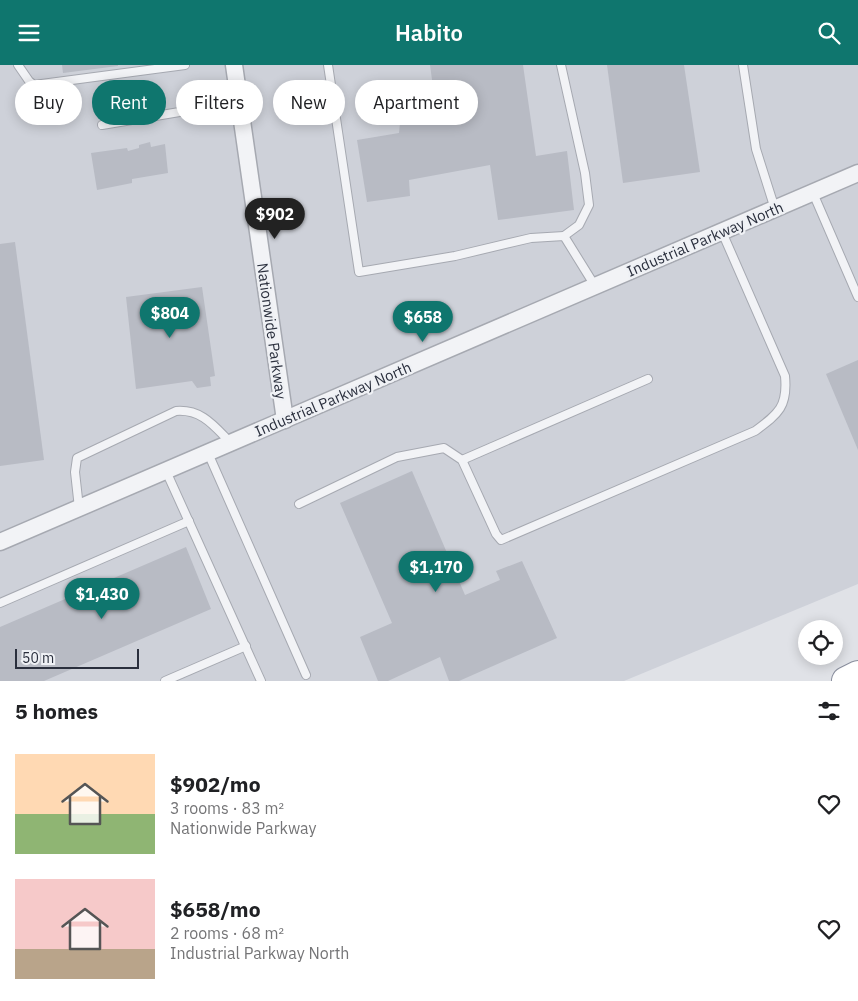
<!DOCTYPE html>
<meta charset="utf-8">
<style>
:root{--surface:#fff;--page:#f6f6f6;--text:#202124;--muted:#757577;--accent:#0f766e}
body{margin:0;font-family:"IBM Plex Sans",sans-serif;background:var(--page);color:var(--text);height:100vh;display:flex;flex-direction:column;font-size:19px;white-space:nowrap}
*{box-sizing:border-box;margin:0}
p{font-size:16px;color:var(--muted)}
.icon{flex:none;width:28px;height:28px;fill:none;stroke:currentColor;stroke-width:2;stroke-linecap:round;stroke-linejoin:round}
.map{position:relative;height:616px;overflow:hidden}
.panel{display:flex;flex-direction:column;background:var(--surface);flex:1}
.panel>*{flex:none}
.top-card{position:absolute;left:15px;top:15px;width:500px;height:45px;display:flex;gap:10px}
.fabs{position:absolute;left:798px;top:555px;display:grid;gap:10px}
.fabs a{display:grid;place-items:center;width:45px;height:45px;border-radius:50%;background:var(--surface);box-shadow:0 2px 12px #0003;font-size:25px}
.scale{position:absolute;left:15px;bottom:12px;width:124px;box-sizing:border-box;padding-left:5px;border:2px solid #2a2f3d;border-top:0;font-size:14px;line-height:18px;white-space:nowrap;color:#2a2f3d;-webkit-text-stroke:4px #eff1f5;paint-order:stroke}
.price{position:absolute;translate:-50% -42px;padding:0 11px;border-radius:18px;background:var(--accent);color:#fff;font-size:16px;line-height:32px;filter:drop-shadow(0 1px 2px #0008)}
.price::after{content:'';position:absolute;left:50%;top:30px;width:15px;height:11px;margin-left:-8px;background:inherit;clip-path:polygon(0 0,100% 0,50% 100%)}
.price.active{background:#222;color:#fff}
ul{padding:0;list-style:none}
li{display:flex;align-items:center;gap:15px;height:125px;padding:0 15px}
li span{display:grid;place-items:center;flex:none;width:140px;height:100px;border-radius:0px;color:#555}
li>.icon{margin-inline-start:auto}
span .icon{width:60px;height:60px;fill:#fffc;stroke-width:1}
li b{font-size:21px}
h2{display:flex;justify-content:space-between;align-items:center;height:60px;padding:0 15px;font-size:21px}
.pill{padding:0 18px;border-radius:22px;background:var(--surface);box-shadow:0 2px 12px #0003;font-size:18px;line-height:45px}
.pill.active{background:var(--accent);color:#fff}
header{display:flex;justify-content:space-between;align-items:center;height:65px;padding:0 15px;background:var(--accent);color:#fff;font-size:22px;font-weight:600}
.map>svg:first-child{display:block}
.built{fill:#ced1d9}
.building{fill:#b8bbc4}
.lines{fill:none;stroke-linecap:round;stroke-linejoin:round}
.service-casing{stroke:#a6a9b1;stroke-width:10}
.minor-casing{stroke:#a6a9b1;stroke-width:19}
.motorway-casing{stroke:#898e9d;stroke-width:30}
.service{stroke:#f2f3f6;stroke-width:8}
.minor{stroke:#f2f3f6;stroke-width:16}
.motorway{stroke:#fff;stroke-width:28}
.labels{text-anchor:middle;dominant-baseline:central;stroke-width:4.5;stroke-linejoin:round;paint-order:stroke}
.street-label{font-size:15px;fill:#2a2f3d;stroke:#eff1f5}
</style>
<header><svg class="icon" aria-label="menu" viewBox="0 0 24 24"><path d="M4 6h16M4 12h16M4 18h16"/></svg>Habito<svg class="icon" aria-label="search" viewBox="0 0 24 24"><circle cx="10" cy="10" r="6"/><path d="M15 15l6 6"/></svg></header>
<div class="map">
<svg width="858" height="616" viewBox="0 0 858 616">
<rect width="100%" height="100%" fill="#e0e2e7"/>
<path class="built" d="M 0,0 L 858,0 L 858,519 L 624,616 L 0,616 Z"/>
<g class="building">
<path d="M 62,0 L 118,0 L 118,1 L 63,8 Z"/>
<path d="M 430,0 L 523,0 L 536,91 L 567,86 L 574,145 L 498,155 L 490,100 L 409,115 L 410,131 L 367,137 L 357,75 L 399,68 L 400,58 L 437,51 Z"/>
<path d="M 607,0 L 684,0 L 700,107 L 623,118 Z"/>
<path d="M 150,77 L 151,82 L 165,79 L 168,108 L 132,114 L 132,118 L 97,125 L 91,88 L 127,83 L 128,86 L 139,83 L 139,80 Z"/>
<path d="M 15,177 L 44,395 L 0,401 L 0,179 Z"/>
<path d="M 202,222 L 215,311 L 210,312 L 211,321 L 197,323 L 192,316 L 136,324 L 126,232 Z"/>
<path d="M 858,295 L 858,385 L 826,309 Z"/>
<path d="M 412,406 L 465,530 L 500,515 L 496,506 L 522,496 L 557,573 L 459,616 L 449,616 L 440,592 L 388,616 L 378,616 L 360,572 L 392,558 L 340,438 Z"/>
<path d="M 186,482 L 211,544 L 44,616 L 0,616 L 0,562 Z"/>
</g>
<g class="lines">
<defs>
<g id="service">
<path d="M 18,0 L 29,16 L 34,20 L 185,0"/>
<path d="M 328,0 L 359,207 L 455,191 L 531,173 L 564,171 L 595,221"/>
<path d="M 561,0 L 585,108 L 589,140 L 579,160 L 564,171"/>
<path d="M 743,0 L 756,84 L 775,144"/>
<path d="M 102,60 L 239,37"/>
<path d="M 813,128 L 858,232"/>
<path d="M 208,388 L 306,610"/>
<path d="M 462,395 L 648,314"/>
<path d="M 166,406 L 261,616"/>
<path d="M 299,439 L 397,392 L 444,383 L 462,395 L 496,469 L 501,475 L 755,366 C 778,349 788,342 785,311 L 722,167"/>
<path d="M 79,443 L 75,407 L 77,393 L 176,346 C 202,344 214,361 231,378"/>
<path d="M 0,538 L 189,456"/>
<path d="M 165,616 L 246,581"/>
</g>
<g id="minor">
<path d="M 234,0 L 285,355"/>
<path d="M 0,477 L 858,108"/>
</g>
<path id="motorway" d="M 846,616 L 858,610"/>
</defs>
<use href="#service" class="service-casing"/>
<use href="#minor" class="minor-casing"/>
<use href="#motorway" class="motorway-casing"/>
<use href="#service" class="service"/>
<use href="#minor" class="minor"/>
<use href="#motorway" class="motorway"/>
</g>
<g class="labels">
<g class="street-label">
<text transform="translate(705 174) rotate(-23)">Industrial Parkway North</text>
<text transform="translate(272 266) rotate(82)">Nationwide Parkway</text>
<text transform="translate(333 334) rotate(-23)">Industrial Parkway North</text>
</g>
</g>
</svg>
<div class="fabs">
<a><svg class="icon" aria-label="locate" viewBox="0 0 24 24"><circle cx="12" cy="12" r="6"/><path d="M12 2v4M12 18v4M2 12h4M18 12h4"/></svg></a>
</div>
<div class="scale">50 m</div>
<b class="price active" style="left:275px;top:175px">$902</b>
<b class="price" style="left:170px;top:274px">$804</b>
<b class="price" style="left:423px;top:278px">$658</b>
<b class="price" style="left:436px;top:528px">$1,170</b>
<b class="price" style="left:102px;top:555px">$1,430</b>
<div class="top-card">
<a class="pill">Buy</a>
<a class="pill active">Rent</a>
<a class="pill">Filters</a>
<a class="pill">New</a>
<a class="pill">Apartment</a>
</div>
</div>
<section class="panel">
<h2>5 homes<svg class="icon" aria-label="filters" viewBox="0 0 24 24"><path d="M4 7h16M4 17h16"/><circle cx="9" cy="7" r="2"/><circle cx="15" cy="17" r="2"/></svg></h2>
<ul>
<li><span style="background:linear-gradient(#ffd9b3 60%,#8fb573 0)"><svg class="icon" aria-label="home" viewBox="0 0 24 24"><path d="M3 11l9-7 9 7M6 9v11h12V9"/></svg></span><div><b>$902/mo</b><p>3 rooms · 83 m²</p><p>Nationwide Parkway</p></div><svg class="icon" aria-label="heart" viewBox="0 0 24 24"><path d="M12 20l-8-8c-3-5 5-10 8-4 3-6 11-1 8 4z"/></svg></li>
<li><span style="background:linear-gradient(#f6c9c9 70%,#b9a48a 0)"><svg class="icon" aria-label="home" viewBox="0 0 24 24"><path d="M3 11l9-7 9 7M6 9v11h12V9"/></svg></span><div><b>$658/mo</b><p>2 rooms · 68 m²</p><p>Industrial Parkway North</p></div><svg class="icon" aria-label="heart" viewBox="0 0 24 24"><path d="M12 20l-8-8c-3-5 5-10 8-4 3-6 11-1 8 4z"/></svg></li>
</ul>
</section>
